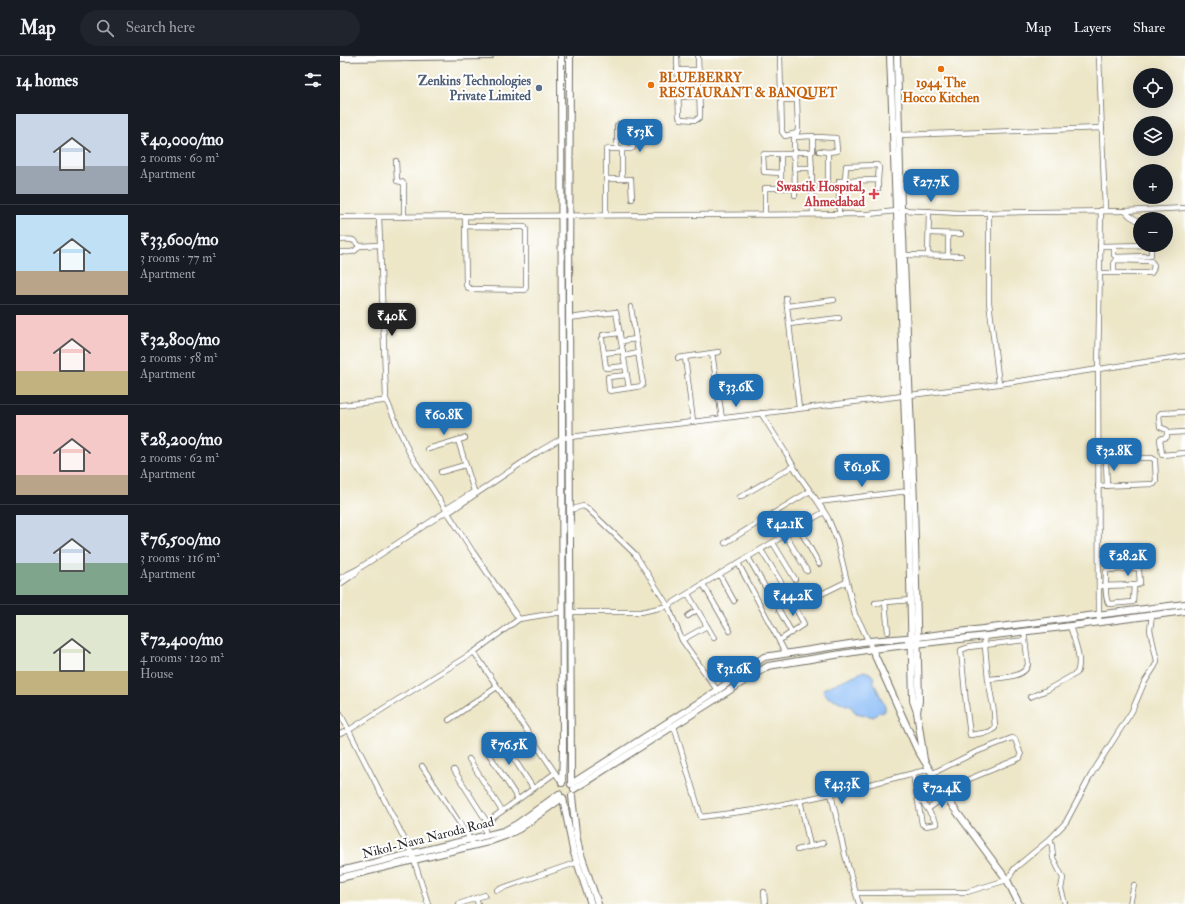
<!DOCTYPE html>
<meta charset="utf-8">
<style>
:root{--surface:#171b24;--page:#20242c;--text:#f1f3f6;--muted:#9ea1a6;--line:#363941;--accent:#1f6fb2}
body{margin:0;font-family:"IM FELL Double Pica",serif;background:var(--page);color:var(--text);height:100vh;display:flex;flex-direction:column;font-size:15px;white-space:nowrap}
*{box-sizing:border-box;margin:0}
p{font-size:13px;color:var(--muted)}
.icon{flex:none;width:22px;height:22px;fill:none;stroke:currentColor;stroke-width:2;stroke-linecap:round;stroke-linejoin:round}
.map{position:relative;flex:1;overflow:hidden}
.sheet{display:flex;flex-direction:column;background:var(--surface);width:340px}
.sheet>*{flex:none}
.fabs{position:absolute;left:793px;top:12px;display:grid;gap:8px}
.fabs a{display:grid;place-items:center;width:40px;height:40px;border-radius:50%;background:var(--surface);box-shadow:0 4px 16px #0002;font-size:20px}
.price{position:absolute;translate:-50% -34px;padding:0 9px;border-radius:8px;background:var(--accent);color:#fff;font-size:13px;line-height:26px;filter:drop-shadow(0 1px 2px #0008)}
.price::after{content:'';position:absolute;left:50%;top:24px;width:12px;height:9px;margin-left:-6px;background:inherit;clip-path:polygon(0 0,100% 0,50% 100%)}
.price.selected{background:#222;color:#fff}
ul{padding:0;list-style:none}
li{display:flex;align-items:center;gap:12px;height:100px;padding:0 16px}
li+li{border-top:1px solid var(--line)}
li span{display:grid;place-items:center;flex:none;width:112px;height:80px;border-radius:0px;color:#555}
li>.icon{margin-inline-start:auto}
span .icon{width:48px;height:48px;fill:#fffc;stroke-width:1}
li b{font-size:17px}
h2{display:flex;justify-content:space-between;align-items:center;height:48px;padding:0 16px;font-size:17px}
header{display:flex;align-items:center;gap:24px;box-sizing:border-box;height:56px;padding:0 20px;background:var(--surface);border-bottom:1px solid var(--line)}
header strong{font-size:19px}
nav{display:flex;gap:22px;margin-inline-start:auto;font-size:14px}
.search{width:280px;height:36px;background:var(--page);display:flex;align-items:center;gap:10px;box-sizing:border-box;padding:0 14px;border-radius:22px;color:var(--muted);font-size:15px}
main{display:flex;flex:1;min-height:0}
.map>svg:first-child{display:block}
.water{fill:#89bbf6;stroke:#5a7390}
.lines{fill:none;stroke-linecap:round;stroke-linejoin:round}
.street-casing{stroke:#6f6c62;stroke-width:6}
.secondary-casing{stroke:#6f6c62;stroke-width:8}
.street{stroke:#fff;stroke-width:4.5}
.secondary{stroke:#fff;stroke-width:6}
.food-dot{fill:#e8710a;stroke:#fff;stroke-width:1.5}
.service-dot{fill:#5c6f8a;stroke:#fff;stroke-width:1.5}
.health-dot{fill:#e0444e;stroke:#fff;stroke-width:1.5}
.labels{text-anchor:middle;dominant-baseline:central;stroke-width:4;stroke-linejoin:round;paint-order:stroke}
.food-label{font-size:13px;font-weight:bold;fill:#c56008;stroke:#fff;text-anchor:start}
.service-label{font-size:13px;font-weight:bold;fill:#4e5e75;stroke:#fff;text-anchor:end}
.health-label{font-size:13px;font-weight:bold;fill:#be3a42;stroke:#fff;text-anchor:end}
.street-label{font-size:13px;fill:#2b2b2b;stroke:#fff}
</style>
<header>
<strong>Map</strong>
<div class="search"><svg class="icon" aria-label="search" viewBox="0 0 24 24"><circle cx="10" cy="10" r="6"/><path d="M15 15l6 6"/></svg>Search here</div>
<nav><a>Map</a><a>Layers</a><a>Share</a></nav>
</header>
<main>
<section class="sheet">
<h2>14 homes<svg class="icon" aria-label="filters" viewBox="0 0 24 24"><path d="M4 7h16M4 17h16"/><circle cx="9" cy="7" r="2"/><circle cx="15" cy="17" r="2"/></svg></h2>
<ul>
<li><span style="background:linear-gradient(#c9d6e8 65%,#9aa5b1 0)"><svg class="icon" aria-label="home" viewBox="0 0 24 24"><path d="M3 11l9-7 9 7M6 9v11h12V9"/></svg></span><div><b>₹40,000/mo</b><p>2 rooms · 60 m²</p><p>Apartment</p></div></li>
<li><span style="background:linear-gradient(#bfe0f5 70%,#b9a48a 0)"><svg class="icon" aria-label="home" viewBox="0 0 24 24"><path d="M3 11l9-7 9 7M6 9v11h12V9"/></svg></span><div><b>₹33,600/mo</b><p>3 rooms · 77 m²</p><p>Apartment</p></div></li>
<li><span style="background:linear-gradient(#f6c9c9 70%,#c2b280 0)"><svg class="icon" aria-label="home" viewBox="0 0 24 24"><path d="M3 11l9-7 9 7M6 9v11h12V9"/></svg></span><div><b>₹32,800/mo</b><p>2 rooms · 58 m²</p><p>Apartment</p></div></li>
<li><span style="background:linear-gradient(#f6c9c9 75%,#b9a48a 0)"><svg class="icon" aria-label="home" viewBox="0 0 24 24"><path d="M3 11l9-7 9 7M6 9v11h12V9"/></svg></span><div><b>₹28,200/mo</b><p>2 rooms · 62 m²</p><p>Apartment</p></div></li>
<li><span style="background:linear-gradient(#c9d6e8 60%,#7fa58c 0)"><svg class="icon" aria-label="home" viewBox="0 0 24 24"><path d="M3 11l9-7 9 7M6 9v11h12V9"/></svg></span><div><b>₹76,500/mo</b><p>3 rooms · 116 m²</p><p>Apartment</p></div></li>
<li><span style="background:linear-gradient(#dfe7d0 70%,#c2b280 0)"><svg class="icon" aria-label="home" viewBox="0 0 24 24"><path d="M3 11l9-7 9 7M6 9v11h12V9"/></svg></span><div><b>₹72,400/mo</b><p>4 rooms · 120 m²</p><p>House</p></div></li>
</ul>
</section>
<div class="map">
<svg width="845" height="848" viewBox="0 0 845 848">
<rect width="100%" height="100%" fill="#fff"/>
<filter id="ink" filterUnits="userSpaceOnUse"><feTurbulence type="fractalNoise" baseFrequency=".025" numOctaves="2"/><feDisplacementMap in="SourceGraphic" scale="8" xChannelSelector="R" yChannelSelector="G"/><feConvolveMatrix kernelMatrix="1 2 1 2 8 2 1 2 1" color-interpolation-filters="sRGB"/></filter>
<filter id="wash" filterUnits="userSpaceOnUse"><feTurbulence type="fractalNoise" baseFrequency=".012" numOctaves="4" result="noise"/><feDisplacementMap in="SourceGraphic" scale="16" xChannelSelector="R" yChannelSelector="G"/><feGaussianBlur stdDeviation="0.9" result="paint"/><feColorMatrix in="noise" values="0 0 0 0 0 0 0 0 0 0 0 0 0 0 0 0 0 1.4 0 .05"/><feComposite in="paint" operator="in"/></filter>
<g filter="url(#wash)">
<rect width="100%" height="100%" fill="#ede6c7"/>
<path class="water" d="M 524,615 L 530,617 L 534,622 L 534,627 L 545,650 L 545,655 L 542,657 L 539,656 L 534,661 L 516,657 L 510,650 L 504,648 L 494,643 L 489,642 L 484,637 L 483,633 Z"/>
</g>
<g filter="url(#ink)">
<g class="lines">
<defs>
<g id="street">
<path d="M 337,0 L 339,60 L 341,63 L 356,64 L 360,61 L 360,59 L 358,0"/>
<path d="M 440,0 L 442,76 L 445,80 L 457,77 L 458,73 L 457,44 L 441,44"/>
<path d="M 759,0 L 765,154"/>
<path d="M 337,14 L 359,14"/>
<path d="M 338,41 L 360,40"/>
<path d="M 559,79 L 762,72"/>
<path d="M 477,81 L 496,82 L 497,95 L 488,96 L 488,130"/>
<path d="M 479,95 L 488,96"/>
<path d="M 454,96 L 471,96"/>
<path d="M 441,98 L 424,98 L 423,99 L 424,116 L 441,117"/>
<path d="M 56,105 L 57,125 L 62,126 L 64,128 L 64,161"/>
<path d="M 454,112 L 472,112"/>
<path d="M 266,123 L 291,123 L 292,143"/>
<path d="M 282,123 L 282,93"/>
<path d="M 505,125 L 506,110 L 537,109 L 539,111 L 538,124"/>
<path d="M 480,130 L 499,130"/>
<path d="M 441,132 L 441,98 L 452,98 L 453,101"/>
<path d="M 455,139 L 454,81 L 473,80 L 473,95 L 471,96 L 473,158"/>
<path d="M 563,154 L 619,157 L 785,155 L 845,152"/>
<path d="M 785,155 L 790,160 L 800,166"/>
<path d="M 649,156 L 649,246 L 659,328"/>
<path d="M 425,158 L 425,132 L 453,132"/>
<path d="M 499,158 L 499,125 L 538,124 L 538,133"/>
<path d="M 266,159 L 266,94 L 269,93 L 290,93 L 293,92 L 293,70 L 279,68 L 277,70 L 277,93"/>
<path d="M 125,160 L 125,170 L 126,229 L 127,231 L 131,233 L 185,234 L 186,231 L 186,174 L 185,171 L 125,170"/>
<path d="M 0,161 L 529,158 L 556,155"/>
<path d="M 589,177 L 621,178"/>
<path d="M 0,184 C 9,183 14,182 19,190"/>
<path d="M 19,190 L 40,189"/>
<path d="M 760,190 L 809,189 L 811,191 L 811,199 L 809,200 L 776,201 L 774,199 L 774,190"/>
<path d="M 0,196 C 8,196 15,198 19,190"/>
<path d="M 564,199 L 621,200"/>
<path d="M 588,199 L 589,155"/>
<path d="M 608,200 L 608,178"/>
<path d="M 760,217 L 811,217 L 813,214 L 814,209 L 811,205 L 776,204 L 774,206 L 774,217"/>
<path d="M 446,242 L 459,352"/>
<path d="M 447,250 L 494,244"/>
<path d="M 229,262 L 276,256 L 289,332 L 302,330 L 303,328 L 291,251"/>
<path d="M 449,268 L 499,262"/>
<path d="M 263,279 L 280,277"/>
<path d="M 262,283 L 266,312 L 285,310"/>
<path d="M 282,285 L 296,283"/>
<path d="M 264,297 L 283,295"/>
<path d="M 372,297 L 379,296"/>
<path d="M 284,300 L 298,297"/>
<path d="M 338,302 L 345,301"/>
<path d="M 287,319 L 268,321 L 269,334 L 270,335 L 289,332"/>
<path d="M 46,343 L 69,396 L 133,496 L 179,563"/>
<path d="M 0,349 L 43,345 L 46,341 L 39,161"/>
<path d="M 845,356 L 821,357 L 819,359 L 820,371 L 827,374 L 827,381 L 820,383 L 822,399 L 845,397"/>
<path d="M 421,357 L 446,397 L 458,418 L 478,446 L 488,462 L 497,484 L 515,559 L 520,567 L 532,593"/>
<path d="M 353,365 L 345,301 L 372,297 L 382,362"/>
<path d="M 827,377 L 845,376"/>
<path d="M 118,384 L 134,435"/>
<path d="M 88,393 L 125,382"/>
<path d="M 758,404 L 780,403"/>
<path d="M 766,404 L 767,430"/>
<path d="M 101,416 L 125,409"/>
<path d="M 758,430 L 814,428 L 816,425 L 815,404 L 812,402 L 797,402"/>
<path d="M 400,441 L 453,410"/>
<path d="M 478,446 L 568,435"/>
<path d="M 106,453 L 135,435"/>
<path d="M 230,454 L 243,450 L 247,452 L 295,498 L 328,550 L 363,528 L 390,575"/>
<path d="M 108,457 L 198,396 L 222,382 L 659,328 L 845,300"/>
<path d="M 459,472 L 479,508"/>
<path d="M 446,480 L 467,515"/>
<path d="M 385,487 L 470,435"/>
<path d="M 433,487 L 455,523"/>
<path d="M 421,494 L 444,531"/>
<path d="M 408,501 L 428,536"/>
<path d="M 398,507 L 484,456"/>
<path d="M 379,518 L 394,545"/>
<path d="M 0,522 L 18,513 L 107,455"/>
<path d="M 0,528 L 16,517 L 18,513"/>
<path d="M 363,528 L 398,507 L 446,598"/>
<path d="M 759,530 L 794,529 L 797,529 L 800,527 L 799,514 L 797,512 L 769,514 L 766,515 C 766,522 764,543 769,548 L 793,546 L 794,529"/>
<path d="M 348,538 L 374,582"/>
<path d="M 465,546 L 506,526"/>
<path d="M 545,546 L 548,576"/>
<path d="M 535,547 L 571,544"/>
<path d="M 439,554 L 452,577"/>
<path d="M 230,556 L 301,556 L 328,550 L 342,584 L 377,634"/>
<path d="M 348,560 L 357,554"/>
<path d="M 759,566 L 758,314 L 761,154"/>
<path d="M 684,575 L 688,608 C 686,622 659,622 648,623 L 654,656 L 655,672 L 649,676 L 630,679 L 626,648 L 621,594 L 629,591 L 685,584"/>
<path d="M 644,580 L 648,623"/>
<path d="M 342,584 L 367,570"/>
<path d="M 440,584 L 464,568 L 451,544"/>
<path d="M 134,596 L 179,563 L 222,556"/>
<path d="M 690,641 L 707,634 L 737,617 C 743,603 734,584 730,570"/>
<path d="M 0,657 L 72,798 L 88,848"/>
<path d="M 109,664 L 157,631"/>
<path d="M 334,670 L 361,761 L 415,754 L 491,738"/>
<path d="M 0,678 L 9,674 L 134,596 L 222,727"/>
<path d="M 159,680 L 193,732"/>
<path d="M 145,692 L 178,743"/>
<path d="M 129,703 L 162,755"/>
<path d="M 82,710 L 132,786"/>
<path d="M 114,714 L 147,766 L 215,717"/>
<path d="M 593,717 L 636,696 L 672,682 L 675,683 L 681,699 L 680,702 L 603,734"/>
<path d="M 573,718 L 582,768 L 585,770 L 597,768 L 576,735"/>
<path d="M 460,744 L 470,790"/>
<path d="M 588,753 L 606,740"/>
<path d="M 146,780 L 144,770 L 147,766"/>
<path d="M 710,783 L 726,766 L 751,719 L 792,655 L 804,627 L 815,610 L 817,605 L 810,574 L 812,559"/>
<path d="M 457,794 L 483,787"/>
<path d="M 157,834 L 238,806"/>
<path d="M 424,836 L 425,848"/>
<path d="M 516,837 L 627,836 L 667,824 L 675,812 L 710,783 L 712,790 L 713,802 L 723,822 L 721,833 L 725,848"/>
<path d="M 136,842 L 138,848"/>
<path d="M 119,848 L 145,839"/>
<path d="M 519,848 L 505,799 L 491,738 L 590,713"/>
<path d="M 790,848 L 794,829"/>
</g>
<g id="secondary">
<path d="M 221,0 L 223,694 L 222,727"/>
<path d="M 230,0 L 229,241 L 231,728"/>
<path d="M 550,0 L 556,152"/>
<path d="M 557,0 L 561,152"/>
<path d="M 0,2 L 150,0"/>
<path d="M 562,156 L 574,446 L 579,645 L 577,656"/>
<path d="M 557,157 L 568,442 L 573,645 L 577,656 L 584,704"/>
<path d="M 532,593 L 577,693 L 611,748 L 667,824 L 679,848"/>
<path d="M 231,728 L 375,636 L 424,601 L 529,585 L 578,581 L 845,548"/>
<path d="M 234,733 L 428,610 L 532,593 L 715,572 L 845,555"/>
<path d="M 232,740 L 236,778 L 239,793 L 258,848"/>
<path d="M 223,742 L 233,794 L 251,848"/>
<path d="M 0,815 L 164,775 L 177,768 L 219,738"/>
<path d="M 0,822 L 148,786 L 165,780 L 179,773 L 222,742"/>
</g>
</defs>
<use href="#street" class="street-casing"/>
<use href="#secondary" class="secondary-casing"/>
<use href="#street" class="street"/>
<use href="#secondary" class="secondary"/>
</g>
</g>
<g class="food-dot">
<circle cx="601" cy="13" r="4"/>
<circle cx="311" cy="29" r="4"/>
</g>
<circle class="service-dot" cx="199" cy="32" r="4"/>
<path class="health-dot" d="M532 132h4v4h4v4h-4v4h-4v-4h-4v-4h4z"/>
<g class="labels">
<g class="food-label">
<text x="319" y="22">BLUEBERRY<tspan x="319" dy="15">RESTAURANT &amp; BANQUET</tspan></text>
<text x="601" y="27" text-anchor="middle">1944 The<tspan x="601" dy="15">Hocco Kitchen</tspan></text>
</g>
<g class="service-label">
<text x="191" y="25">Zenkins Technologies<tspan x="191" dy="15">Private Limited</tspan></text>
</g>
<g class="health-label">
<text x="525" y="131">Swastik Hospital,<tspan x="525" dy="15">Ahmedabad</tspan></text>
</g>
<g class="street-label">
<text transform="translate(88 782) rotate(-14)">Nikol-Nava Naroda Road</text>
</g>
</g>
</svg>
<div class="fabs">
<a><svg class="icon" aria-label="locate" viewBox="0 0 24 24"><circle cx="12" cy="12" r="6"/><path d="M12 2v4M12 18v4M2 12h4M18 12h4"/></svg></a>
<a><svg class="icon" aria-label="layers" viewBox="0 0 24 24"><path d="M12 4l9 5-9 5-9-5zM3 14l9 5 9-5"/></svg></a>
<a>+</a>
<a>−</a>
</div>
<b class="price" style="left:300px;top:97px">₹53K</b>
<b class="price" style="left:591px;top:147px">₹27.7K</b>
<b class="price selected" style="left:52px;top:281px">₹40K</b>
<b class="price" style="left:396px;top:352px">₹33.6K</b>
<b class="price" style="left:104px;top:380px">₹60.8K</b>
<b class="price" style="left:774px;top:416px">₹32.8K</b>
<b class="price" style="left:522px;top:432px">₹61.9K</b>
<b class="price" style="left:445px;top:489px">₹42.1K</b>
<b class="price" style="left:788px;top:521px">₹28.2K</b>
<b class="price" style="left:453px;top:561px">₹44.2K</b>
<b class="price" style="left:394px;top:634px">₹31.6K</b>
<b class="price" style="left:169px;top:710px">₹76.5K</b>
<b class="price" style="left:502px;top:749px">₹43.3K</b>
<b class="price" style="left:602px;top:753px">₹72.4K</b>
</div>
</main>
